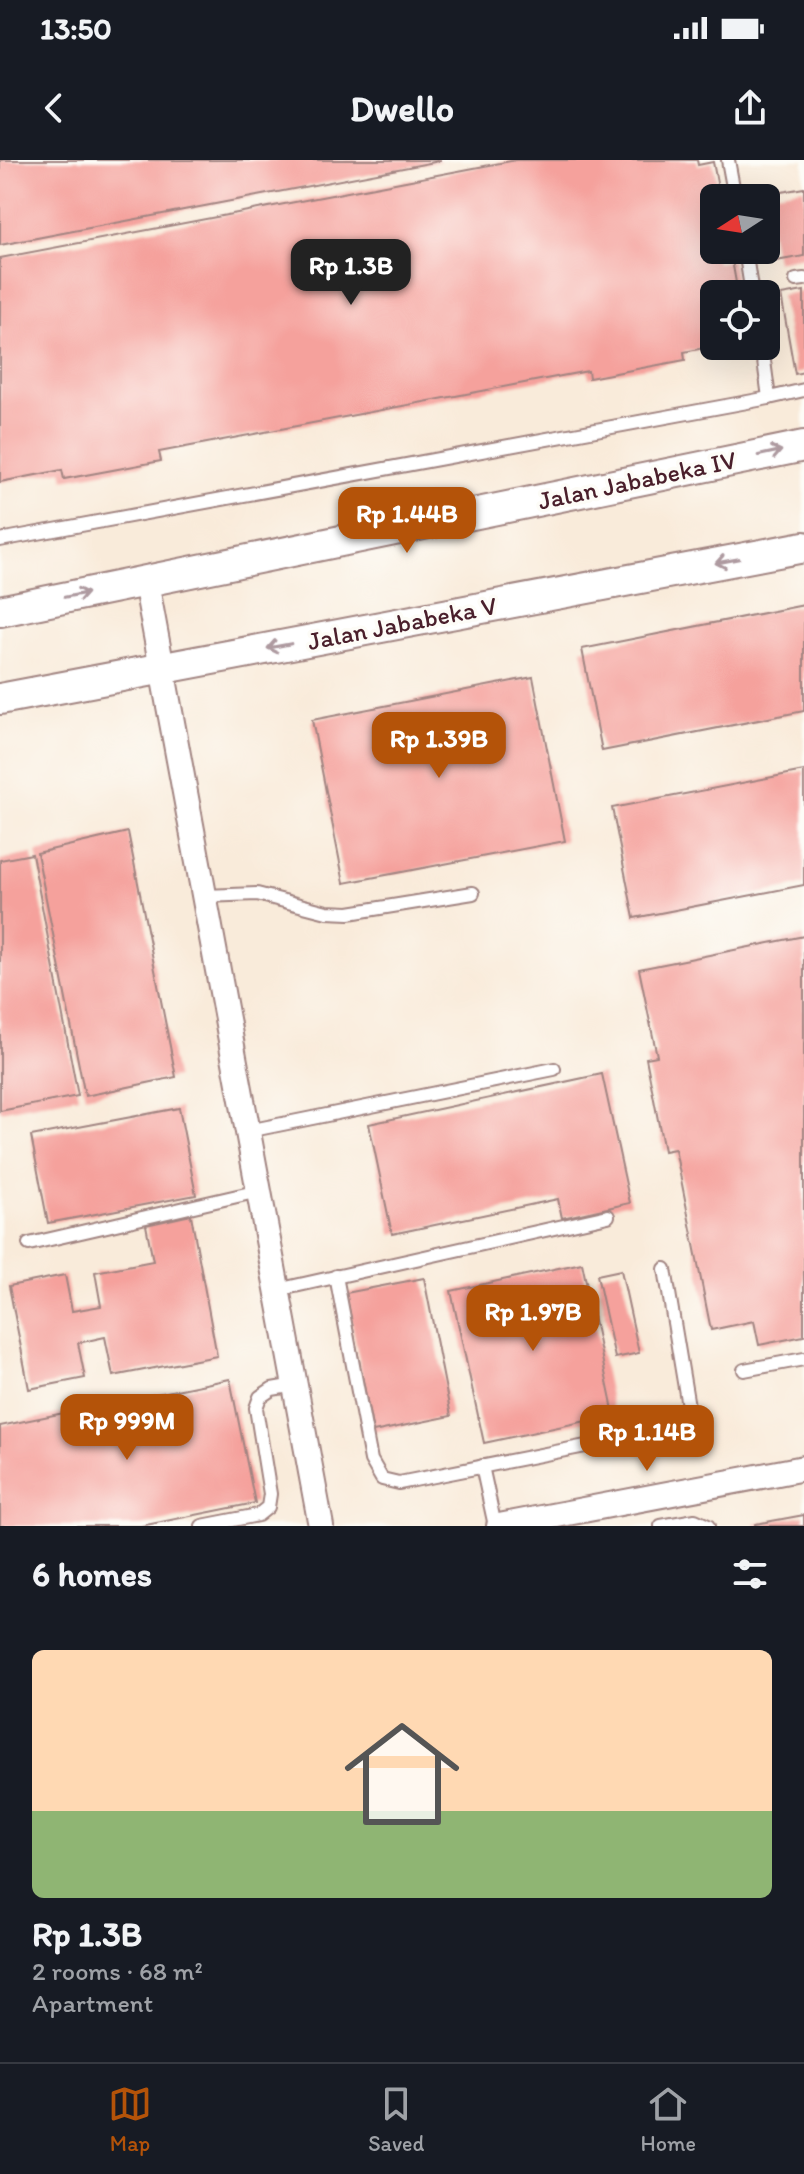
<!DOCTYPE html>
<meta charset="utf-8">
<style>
:root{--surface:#171b24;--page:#242831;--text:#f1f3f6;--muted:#9ea1a6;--line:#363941;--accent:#b45309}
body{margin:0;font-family:Itim,sans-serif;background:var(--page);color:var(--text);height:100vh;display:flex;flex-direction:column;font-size:30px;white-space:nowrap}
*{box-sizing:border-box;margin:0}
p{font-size:26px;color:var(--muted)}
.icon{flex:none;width:44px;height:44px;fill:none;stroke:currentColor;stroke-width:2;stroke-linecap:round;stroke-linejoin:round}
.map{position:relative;height:1366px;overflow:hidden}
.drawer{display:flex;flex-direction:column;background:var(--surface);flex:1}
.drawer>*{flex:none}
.needle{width:52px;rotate:258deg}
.fabs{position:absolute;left:700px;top:24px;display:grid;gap:16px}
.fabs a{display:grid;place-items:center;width:80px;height:80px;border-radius:12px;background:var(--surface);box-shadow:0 8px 32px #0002;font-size:40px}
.price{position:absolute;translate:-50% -68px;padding:0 18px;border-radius:16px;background:var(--accent);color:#fff;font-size:26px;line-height:52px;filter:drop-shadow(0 2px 4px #0008)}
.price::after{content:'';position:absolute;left:50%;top:48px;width:24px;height:18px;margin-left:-12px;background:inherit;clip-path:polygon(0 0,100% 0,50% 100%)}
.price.on{background:#222;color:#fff}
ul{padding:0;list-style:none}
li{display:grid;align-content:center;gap:16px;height:424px;padding:0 32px}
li+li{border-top:2px solid var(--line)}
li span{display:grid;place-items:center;height:248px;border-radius:12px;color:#555}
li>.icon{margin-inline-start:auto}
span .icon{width:144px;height:144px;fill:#fffc;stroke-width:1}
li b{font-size:34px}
h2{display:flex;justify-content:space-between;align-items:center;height:96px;padding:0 32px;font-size:34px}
.status{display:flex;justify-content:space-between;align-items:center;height:56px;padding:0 40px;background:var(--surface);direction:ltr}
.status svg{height:22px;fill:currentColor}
header{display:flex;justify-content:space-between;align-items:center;height:104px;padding:0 32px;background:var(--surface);font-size:36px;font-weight:700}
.dock{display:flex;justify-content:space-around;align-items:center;height:112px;border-top:2px solid var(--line);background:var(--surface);font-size:22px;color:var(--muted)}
.dock a{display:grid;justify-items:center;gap:4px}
.dock .on{color:var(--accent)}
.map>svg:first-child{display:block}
.building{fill:#f5a19c}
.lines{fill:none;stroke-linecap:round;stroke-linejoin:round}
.service-casing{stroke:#a28582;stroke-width:16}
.minor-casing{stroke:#a28582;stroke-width:28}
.tertiary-casing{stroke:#a28582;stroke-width:34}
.service{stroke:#fff;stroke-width:12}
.minor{stroke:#fff;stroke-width:24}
.tertiary{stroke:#fff;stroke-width:30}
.oneway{stroke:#ae9aa0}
.labels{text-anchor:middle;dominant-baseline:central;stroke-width:7;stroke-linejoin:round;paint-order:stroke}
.street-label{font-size:26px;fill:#4a1f2b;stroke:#fdfcf7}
</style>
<div class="status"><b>13:50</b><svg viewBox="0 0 49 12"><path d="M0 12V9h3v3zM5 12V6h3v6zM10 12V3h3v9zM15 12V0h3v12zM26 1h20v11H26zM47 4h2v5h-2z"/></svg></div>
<header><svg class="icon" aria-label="back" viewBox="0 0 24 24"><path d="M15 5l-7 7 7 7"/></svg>Dwello<svg class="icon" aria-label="share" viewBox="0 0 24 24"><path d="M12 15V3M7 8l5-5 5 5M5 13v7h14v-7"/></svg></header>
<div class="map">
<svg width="804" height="1366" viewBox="0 0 804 1366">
<rect width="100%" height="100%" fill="#fdfcf7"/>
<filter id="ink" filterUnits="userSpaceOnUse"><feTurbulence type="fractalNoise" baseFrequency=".0125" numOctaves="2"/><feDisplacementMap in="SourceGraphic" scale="16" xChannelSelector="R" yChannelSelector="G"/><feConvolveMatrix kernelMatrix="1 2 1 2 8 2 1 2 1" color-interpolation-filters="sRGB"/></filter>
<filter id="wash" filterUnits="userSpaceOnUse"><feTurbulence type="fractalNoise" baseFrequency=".006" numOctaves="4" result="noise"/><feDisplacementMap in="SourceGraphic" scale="32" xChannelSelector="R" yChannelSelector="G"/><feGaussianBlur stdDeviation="1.8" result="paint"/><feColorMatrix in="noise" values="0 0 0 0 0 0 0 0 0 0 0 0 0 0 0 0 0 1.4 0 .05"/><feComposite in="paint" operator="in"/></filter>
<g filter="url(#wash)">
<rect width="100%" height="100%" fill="#f9ebda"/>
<g id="blocks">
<g class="building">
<path d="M 0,0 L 440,0 L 440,1 L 0,85 Z"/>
<path d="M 516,0 L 697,0 L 698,5 L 713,2 L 720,38 L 706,45 L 714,90 L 717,103 L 732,100 L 738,134 L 714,134 L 714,167 L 706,168 L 709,187 L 684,192 L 685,200 L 589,218 L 588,211 L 159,292 L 161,301 L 64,319 L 62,310 L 0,322 L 0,98 Z"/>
<path d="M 804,28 L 804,96 L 776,101 L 764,35 Z"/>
<path d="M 804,131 L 804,212 L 795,214 L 781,135 Z"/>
<path d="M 804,445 L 804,551 L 602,591 L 582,489 Z"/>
<path d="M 533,517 L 565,681 L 344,723 L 312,560 Z"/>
<path d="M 804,611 L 804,725 L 634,758 L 612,648 Z"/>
<path d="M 128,672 L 176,917 L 85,936 L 37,693 Z"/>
<path d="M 32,694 L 78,936 L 0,951 L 0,700 Z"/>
<path d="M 804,776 L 804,1176 L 759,1185 L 754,1161 L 711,1170 L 675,989 L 664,991 L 646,898 L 657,896 L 639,809 Z"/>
<path d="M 602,914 L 630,1043 L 562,1058 L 558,1039 L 392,1074 L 369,964 Z"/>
<path d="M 179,948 L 196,1035 L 48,1063 L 31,976 Z"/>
<path d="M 191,1055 L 217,1196 L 113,1216 L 105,1177 L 78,1183 L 85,1218 L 29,1229 L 9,1126 L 65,1115 L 72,1151 L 101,1146 L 95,1112 L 153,1101 L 146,1065 Z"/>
<path d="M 582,1103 L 614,1255 L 484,1283 L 451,1131 Z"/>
<path d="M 621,1110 L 639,1193 L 615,1198 L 597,1115 Z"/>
<path d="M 424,1118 L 451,1256 L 373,1272 L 346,1133 Z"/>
<path d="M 230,1219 L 255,1343 L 141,1366 L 0,1366 L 0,1266 Z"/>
<path d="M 804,1355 L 804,1366 L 755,1366 L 755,1364 Z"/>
</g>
</g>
</g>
<g filter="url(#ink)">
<use href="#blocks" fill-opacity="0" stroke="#a28582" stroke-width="2"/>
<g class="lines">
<defs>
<g id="service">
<path d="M 728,0 L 735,38"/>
<path d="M 745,90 L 752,134"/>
<path d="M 796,120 L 804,119"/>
<path d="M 762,186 L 769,238 L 804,230"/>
<path d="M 0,380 L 769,238"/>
<path d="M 205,736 L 257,734 L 327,752 L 349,753 L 473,733"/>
<path d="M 248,971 L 554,909"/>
<path d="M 29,1084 L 259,1031"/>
<path d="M 336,1116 L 371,1300 L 382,1319 L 399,1323 L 677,1268 L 689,1252 L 665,1109"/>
<path d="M 277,1130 L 608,1056"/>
<path d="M 744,1210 L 804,1199"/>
<path d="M 482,1306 L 495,1366"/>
<path d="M 202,1366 L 258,1355 L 268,1347 L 270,1334 L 256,1248 L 260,1237 L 272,1229 L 295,1225"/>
<path d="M 661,1366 L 695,1360 L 708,1366"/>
</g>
<g id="minor">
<path d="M 146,422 L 321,1366"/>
<path d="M 499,1366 L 804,1308"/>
</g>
<g id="tertiary">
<path d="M 0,451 L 804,286"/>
<path d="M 0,539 L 804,387"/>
</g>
</defs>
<use href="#service" class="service-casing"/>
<use href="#minor" class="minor-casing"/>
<use href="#tertiary" class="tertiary-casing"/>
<use href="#service" class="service"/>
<use href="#minor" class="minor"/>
<use href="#tertiary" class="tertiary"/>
</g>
<defs><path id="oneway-shaft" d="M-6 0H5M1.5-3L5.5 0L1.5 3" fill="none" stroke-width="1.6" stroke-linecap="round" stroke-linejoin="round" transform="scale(2)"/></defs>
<g class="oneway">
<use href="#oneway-shaft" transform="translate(770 293) rotate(-12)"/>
<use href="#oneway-shaft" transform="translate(727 401) rotate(169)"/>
<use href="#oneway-shaft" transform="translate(76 435) rotate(-11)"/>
<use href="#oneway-shaft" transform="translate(279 486) rotate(169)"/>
</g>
</g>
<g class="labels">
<g class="street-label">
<text transform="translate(637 320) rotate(-12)">Jalan Jababeka IV</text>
<text transform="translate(402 463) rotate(-11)">Jalan Jababeka V</text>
</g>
</g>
</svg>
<div class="fabs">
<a><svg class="needle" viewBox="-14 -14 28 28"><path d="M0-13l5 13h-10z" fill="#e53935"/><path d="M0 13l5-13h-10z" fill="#9ea1a6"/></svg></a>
<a><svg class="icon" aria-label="locate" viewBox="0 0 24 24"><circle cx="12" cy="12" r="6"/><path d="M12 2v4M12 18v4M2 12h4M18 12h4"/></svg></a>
</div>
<b class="price on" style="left:351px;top:147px">Rp 1.3B</b>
<b class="price" style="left:407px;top:395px">Rp 1.44B</b>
<b class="price" style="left:439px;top:620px">Rp 1.39B</b>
<b class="price" style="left:533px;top:1193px">Rp 1.97B</b>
<b class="price" style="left:127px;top:1302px">Rp 999M</b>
<b class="price" style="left:647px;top:1313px">Rp 1.14B</b>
</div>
<section class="drawer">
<h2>6 homes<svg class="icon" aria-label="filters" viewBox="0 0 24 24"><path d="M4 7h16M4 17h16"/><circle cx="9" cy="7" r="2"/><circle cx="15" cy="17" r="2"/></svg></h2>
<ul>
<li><span style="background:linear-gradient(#ffd9b3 65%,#8fb573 0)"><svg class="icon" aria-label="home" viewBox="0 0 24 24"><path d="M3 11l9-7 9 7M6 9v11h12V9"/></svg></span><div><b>Rp 1.3B</b><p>2 rooms · 68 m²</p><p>Apartment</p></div></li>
</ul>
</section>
<nav class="dock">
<a class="on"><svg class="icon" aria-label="map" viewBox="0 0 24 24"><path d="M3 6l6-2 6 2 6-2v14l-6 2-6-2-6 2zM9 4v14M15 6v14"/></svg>Map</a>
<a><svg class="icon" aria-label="saved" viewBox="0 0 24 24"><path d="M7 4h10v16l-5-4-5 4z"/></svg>Saved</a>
<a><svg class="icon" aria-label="home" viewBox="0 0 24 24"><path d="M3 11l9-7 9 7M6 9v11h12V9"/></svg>Home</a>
</nav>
